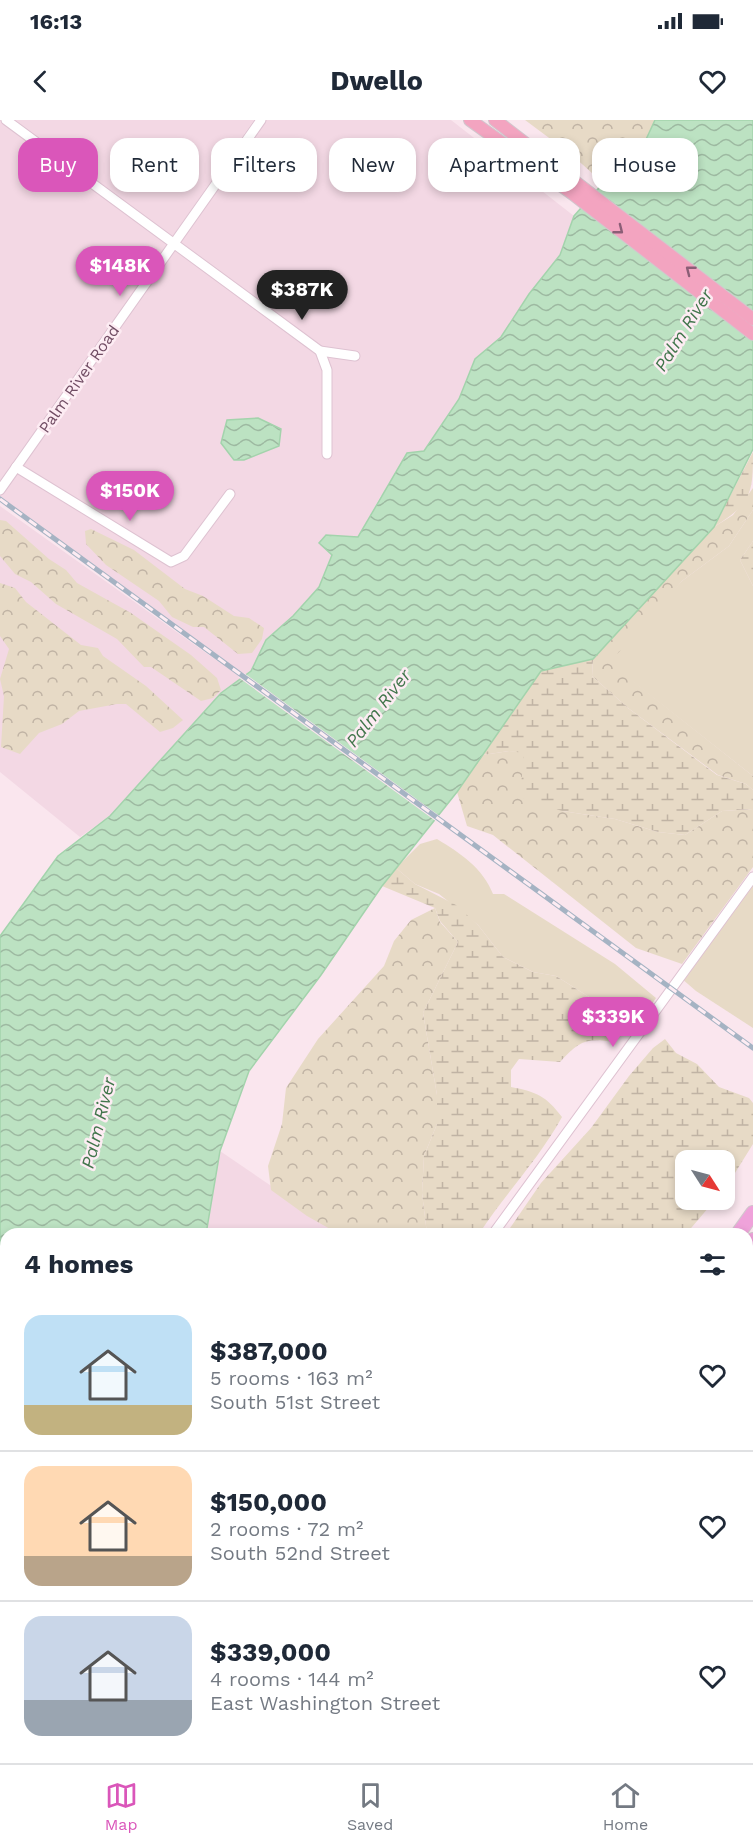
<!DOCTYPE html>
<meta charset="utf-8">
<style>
:root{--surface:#fff;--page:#f6f6f7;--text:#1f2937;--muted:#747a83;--line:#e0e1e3;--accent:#da56ba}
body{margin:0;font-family:"Work Sans",sans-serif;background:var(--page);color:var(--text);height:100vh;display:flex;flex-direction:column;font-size:22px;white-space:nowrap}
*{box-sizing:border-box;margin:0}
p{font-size:20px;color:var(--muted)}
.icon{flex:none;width:33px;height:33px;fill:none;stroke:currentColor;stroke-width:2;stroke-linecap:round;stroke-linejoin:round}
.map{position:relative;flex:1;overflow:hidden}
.details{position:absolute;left:0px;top:1108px;width:753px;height:536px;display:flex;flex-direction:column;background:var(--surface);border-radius:18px 18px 0 0;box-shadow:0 3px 9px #0003}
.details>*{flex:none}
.hud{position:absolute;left:18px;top:18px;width:717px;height:54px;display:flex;gap:12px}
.needle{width:39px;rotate:126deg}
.buttons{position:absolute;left:675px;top:1030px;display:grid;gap:12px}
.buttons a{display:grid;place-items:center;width:60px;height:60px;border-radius:12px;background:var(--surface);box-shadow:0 3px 9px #0003;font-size:30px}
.price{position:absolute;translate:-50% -51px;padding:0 14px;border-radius:21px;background:var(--accent);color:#fff;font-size:20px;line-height:39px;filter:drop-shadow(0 2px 3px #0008)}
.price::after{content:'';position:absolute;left:50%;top:36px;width:18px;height:14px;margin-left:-9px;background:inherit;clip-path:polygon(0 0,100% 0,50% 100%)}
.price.selected{background:#222;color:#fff}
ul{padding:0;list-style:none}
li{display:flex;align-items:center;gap:18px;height:150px;padding:0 24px}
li+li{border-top:2px solid var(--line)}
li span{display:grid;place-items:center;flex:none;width:168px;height:120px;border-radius:18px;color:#555}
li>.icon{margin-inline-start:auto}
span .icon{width:72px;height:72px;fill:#fffc;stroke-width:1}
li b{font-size:26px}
h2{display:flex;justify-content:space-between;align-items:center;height:72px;padding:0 24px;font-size:26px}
.chip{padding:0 21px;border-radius:18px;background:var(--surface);box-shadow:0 3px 9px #0003;font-size:21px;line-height:54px}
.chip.selected{background:var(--accent);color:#fff}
.status{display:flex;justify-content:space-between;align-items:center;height:42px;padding:0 30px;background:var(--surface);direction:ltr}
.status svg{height:16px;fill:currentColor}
header{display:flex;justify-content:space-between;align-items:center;height:78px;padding:0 24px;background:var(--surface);font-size:27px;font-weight:700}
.dock{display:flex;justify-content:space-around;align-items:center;height:84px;border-top:2px solid var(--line);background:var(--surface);font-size:16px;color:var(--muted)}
.dock a{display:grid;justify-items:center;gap:3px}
.dock .selected{color:var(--accent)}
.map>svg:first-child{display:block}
.residential{fill:#f3d8e4}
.industrial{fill:url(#industrial-grid)}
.grass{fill:#e7dac6}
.forest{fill:url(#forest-crowns)}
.wetland{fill:url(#wetland-marsh)}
.water{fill:url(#water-waves);stroke:#a3d3ac;stroke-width:1.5}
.pier{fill:#fae6ee}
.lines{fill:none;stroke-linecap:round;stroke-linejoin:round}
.minor-casing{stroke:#dec2d1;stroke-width:11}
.major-casing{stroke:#d2c6cd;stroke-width:14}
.highway-casing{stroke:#d2c6cd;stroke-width:16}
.minor{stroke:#fff;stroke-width:9}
.major{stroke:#f3a4c0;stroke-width:12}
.highway{stroke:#efa2da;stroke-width:14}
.rail-casing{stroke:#a5b3c3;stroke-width:5}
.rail{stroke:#fdecf3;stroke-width:3;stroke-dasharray:9;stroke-linecap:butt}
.oneway{stroke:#8b5e76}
.labels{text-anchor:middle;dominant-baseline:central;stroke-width:5;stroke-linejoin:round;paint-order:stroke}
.street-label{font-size:16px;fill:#714d64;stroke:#fdecf3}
.water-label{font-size:18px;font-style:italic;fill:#42764c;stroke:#fdecf3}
</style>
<div class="status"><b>16:13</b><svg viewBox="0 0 49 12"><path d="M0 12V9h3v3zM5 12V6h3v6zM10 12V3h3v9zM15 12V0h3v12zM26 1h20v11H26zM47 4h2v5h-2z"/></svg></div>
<header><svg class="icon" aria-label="back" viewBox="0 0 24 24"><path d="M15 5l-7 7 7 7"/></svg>Dwello<svg class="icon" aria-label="heart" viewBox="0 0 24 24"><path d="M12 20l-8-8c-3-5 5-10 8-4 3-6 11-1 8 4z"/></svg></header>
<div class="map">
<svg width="753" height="1643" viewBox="0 0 753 1643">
<defs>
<pattern id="industrial-grid" width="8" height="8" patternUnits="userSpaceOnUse" patternTransform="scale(1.5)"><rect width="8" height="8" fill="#e9dde2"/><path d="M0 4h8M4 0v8" fill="none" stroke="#c1b5bb"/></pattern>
<pattern id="forest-crowns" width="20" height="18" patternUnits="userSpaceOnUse" patternTransform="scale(1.5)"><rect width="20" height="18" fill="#e7dac6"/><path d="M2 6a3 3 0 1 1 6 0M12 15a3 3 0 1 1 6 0" fill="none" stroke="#c0b3a4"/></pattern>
<pattern id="wetland-marsh" width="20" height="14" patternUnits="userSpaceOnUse" patternTransform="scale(1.5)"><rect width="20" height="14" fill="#e7dac6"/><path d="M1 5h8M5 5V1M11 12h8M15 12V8" fill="none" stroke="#c0b3a4"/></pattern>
<pattern id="water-waves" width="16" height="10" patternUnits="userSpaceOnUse" patternTransform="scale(1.5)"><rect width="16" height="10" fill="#bce2c2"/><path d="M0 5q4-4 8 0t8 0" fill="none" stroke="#9db9a1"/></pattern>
</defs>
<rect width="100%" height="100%" fill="#fae6ee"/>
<g class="residential">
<path d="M 0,0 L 5,0 L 170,123 L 0,366 Z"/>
<path d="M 14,0 L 254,0 L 172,117 Z"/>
<path d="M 262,0 L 451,0 L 574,96 L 560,135 L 529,174 L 501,217 L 475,239 L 459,279 L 424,331 L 380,377 L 358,418 L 326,415 L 320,423 L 332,435 L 319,467 L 293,496 L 266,520 L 251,551 L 221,573 L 110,696 L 80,717 L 0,652 L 0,386 L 223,545 L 0,379 L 0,374 Z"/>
<path d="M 220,1031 L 342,1114 L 206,1114 Z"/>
</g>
<path class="industrial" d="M 753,1152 L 753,1643 L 398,1643 L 401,1638 L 747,1638 L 747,1160 Z"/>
<g class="grass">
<path d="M 753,390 L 753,421 L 740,440 L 753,466 L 753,656 L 608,542 L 682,461 L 729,426 Z"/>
<path d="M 437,719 C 460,733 483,748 493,774 L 504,774 L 615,844 L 656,878 L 636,907 L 623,909 L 619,896 L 556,856 L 533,852 L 503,837 L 478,805 L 439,774 L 415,764 L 396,748 L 420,724 Z"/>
<path d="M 753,759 L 753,908 L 696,871 L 681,858 Z"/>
</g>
<g class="forest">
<path d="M 525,0 L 655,0 L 636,41 L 603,63 L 572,35 Z"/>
<path d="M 753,368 L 753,390 L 729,426 L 682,461 L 644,507 L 609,542 L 753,656 L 753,670 L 746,664 L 718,655 L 628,588 L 592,556 L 593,539 L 714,407 L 733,395 Z"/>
<path d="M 0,400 L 6,401 L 49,439 L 66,450 L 77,463 L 131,493 L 191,535 L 217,558 L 221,570 L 213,578 L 201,581 L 151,547 L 144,547 L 117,519 L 56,484 L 31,462 L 15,454 L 0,436 Z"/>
<path d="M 91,409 L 134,430 L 185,469 L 203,476 L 234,496 L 249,498 L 264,508 L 262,519 L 252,533 L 238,534 L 204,507 L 193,507 L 172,497 L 159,481 L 106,445 L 86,424 L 85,411 Z"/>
<path d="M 0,463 L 15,468 L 26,482 L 81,525 L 98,528 L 103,536 L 146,566 L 183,600 L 173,608 L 160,612 L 126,584 L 117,584 L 79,591 L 62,604 L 39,613 L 20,634 L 1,627 L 4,576 L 0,559 L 9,529 L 0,516 Z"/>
<path d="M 509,631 L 524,632 L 562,691 L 615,699 L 658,712 L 685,715 L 722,691 L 753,689 L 753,747 L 682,844 L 636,828 L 493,715 L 467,706 L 457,672 L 483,635 Z"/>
<path d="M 435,788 L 440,802 L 458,822 L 423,893 L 437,975 L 437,1004 L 424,1036 L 422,1073 L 427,1114 L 339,1114 L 307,1096 L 271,1070 L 268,1046 L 282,1004 L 286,968 L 318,919 L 384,846 L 394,821 L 411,800 Z"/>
<path d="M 753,1174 L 753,1230 L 747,1238 L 747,1186 Z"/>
<path d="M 158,1638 L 331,1638 L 327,1643 L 158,1643 Z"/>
</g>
<g class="wetland">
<path d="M 753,332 C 753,375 751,383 714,407 Z"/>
<path d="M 753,421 L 753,466 L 740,440 Z"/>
<path d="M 593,539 L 592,556 L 628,588 L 717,655 L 746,664 L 753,670 L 753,689 L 722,691 L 685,715 L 658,712 L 615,699 L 562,691 L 520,677 L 524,633 L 509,631 L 483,635 L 541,551 Z"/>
<path d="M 396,748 L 415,764 L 456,785 L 478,805 L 503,837 L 533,852 L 556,856 L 619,896 L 623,909 L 613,922 C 586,917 578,922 560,942 L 519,939 L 511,950 L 511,967 C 537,972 546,976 562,997 C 539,1039 505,1074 479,1114 L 427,1114 L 422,1073 L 424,1036 L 437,1004 L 437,975 L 423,893 L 458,822 L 440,801 L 435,788 L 382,766 Z"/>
<path d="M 665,919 L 676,933 L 697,944 L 719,967 L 749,978 L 753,983 L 753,1024 L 725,1069 L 724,1041 L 686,1041 L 686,1080 L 715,1080 L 686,1114 L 506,1114 L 541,1063 L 591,1008 L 629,956 L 653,928 Z"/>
</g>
<g class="water">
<path d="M 655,0 L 753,0 L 753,329 L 714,407 L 593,539 L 541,551 L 457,672 L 382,766 L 321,855 L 249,951 L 220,1031 L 206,1114 L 6,1114 L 6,1638 L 120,1638 L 119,1643 L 0,1643 L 0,816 L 58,736 L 110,696 L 221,573 L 251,551 L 266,520 L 293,496 L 319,467 L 332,435 L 319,423 L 326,415 L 358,417 L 407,333 L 424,331 L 459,279 L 475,239 L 501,217 L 529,174 L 560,135 L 574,96 L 603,63 L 636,41 Z"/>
<path d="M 258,298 L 281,309 L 279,326 L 244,340 L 234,340 L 221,323 L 227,300 Z"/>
</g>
<path class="pier" d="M 244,553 L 441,697 L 437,702 L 238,557 Z"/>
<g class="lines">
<defs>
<g id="minor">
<path d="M 6,0 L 320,231 L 327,250 L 327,334"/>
<path d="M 320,231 L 355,236"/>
<path d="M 16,347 L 171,442 L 184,436 L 230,374"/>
<path d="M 0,370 L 261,0"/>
<path d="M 493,1114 L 753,757"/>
<path d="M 638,1638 L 645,1643"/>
</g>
<g id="major">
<path d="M 470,0 L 573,74 L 753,214"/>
<path d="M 495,0 L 753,199"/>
</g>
<g id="highway">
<path d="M 738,1114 L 753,1093"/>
<path d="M 747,1128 L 753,1120"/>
<path d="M 747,1155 L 753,1147"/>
<path d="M 358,1643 L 362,1638"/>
<path d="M 376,1643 L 380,1638"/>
<path d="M 395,1643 L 398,1638"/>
</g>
</defs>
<use href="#minor" class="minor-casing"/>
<use href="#major" class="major-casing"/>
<use href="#highway" class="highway-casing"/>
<use href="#minor" class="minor"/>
<use href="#major" class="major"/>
<use href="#highway" class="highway"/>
<defs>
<path id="rail" d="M 0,379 L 753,928"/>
</defs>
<use href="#rail" class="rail-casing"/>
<use href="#rail" class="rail"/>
</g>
<defs><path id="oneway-chevron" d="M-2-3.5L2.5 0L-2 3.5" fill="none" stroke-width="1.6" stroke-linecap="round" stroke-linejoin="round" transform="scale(1.5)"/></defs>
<g class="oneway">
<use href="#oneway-chevron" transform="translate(619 110) rotate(38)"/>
<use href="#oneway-chevron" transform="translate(690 150) rotate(-142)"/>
</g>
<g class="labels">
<g class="street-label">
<text transform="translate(79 259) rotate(-55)">Palm River Road</text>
</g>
<g class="water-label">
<text transform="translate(683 210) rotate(-58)">Palm River</text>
<text transform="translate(378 588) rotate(-52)">Palm River</text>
<text transform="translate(98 1003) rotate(-76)">Palm River</text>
</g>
</g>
</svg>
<div class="buttons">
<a><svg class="needle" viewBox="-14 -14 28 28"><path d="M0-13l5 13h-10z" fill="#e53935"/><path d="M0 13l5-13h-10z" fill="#747a83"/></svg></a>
</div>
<b class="price" style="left:120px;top:177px">$148K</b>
<b class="price selected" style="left:302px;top:201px">$387K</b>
<b class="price" style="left:130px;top:402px">$150K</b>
<b class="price" style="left:613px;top:928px">$339K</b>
<div class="hud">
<a class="chip selected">Buy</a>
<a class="chip">Rent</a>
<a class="chip">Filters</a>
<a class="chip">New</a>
<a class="chip">Apartment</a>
<a class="chip">House</a>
</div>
<section class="details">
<h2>4 homes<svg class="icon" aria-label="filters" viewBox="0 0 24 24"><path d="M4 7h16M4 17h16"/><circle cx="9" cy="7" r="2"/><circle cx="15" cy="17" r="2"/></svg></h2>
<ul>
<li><span style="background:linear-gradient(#bfe0f5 75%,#c2b280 0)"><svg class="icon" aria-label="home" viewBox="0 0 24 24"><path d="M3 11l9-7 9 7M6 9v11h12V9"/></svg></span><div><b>$387,000</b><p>5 rooms · 163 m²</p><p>South 51st Street</p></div><svg class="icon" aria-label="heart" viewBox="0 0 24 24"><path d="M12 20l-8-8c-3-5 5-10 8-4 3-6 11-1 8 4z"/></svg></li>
<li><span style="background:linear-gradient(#ffd9b3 75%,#b9a48a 0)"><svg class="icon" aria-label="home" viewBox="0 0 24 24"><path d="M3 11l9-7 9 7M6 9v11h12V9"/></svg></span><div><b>$150,000</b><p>2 rooms · 72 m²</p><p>South 52nd Street</p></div><svg class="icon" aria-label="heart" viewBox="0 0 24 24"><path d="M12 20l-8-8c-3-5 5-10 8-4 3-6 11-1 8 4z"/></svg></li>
<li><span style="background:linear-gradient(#c9d6e8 70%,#9aa5b1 0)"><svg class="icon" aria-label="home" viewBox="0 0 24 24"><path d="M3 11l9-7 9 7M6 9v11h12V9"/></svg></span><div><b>$339,000</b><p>4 rooms · 144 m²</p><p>East Washington Street</p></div><svg class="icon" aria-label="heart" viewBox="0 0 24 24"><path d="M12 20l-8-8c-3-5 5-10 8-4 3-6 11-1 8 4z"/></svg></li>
</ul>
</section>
</div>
<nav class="dock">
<a class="selected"><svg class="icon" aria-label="map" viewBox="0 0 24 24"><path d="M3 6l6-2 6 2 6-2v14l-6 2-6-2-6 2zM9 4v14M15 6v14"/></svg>Map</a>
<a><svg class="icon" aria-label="saved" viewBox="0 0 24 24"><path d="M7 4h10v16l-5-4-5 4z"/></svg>Saved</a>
<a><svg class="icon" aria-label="home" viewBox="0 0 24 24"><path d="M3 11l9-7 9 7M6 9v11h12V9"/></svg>Home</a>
</nav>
